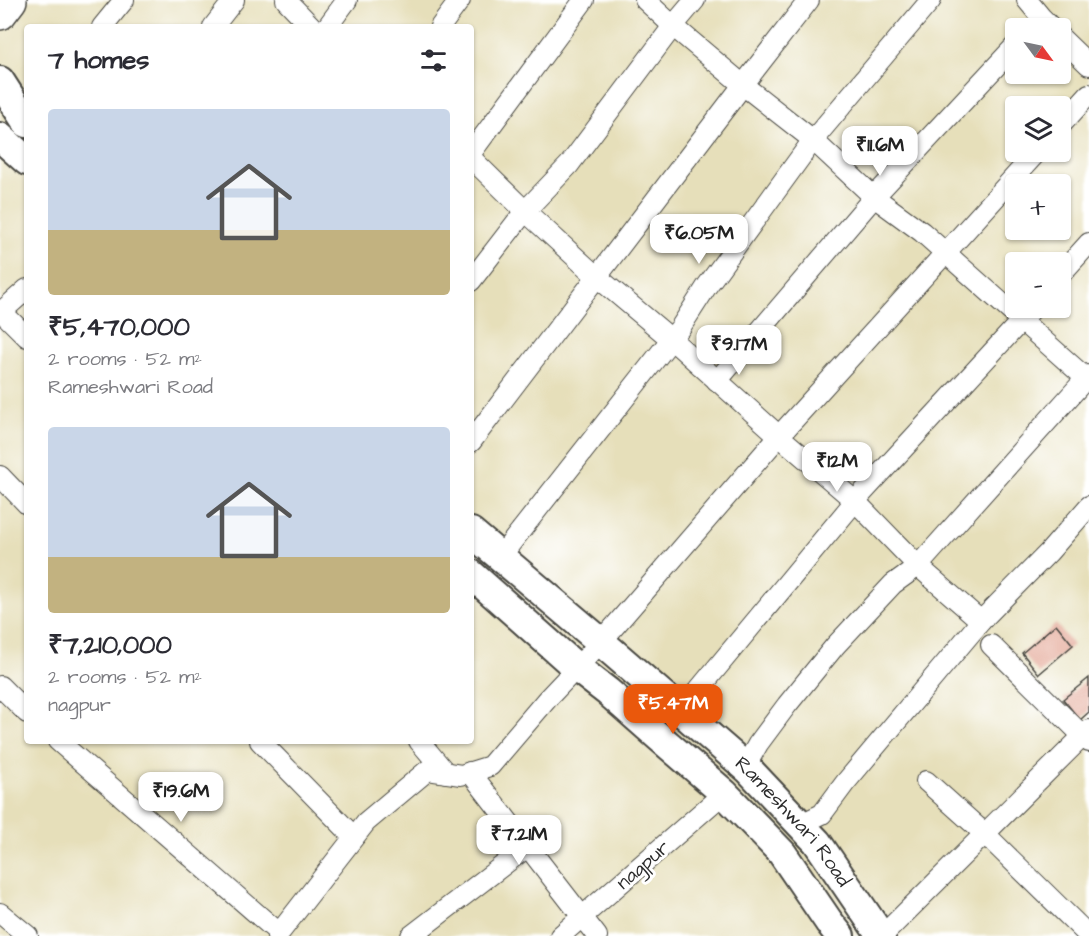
<!DOCTYPE html>
<meta charset="utf-8">
<style>
:root{--surface:#fff;--page:#f7f7f7;--text:#2b2b33;--muted:#7c7c81;--accent:#ea580c}
body{margin:0;font-family:"Architects Daughter",sans-serif;background:var(--page);color:var(--text);height:100vh;display:flex;flex-direction:column;font-size:22px;white-space:nowrap}
*{box-sizing:border-box;margin:0}
p{font-size:20px;color:var(--muted)}
.icon{flex:none;width:33px;height:33px;fill:none;stroke:currentColor;stroke-width:2;stroke-linecap:round;stroke-linejoin:round}
.map{position:relative;flex:1;overflow:hidden}
.side{position:absolute;left:24px;top:24px;width:450px;height:720px;display:flex;flex-direction:column;background:var(--surface);border-radius:6px;box-shadow:0 2px 4px #0004}
.side>*{flex:none}
.needle{width:39px;rotate:123deg}
.tools{position:absolute;left:1005px;top:18px;display:grid;gap:12px}
.tools a{display:grid;place-items:center;width:66px;height:66px;border-radius:6px;background:var(--surface);box-shadow:0 2px 4px #0004;font-size:30px}
.price{position:absolute;translate:-50% -51px;padding:0 14px;border-radius:12px;background:#fff;color:#222;font-size:20px;line-height:39px;filter:drop-shadow(0 2px 3px #0008)}
.price::after{content:'';position:absolute;left:50%;top:36px;width:18px;height:14px;margin-left:-9px;background:inherit;clip-path:polygon(0 0,100% 0,50% 100%)}
.price.current{background:var(--accent);color:#fff}
ul{padding:0;list-style:none}
li{display:grid;align-content:center;gap:12px;height:318px;padding:0 24px}
li span{display:grid;place-items:center;height:186px;border-radius:6px;color:#555}
li>.icon{margin-inline-start:auto}
span .icon{width:108px;height:108px;fill:#fffc;stroke-width:1}
li b{font-size:26px}
h2{display:flex;justify-content:space-between;align-items:center;height:72px;padding:0 24px;font-size:26px}
.map>svg:first-child{display:block}
.building{fill:#dc8f79}
.lines{fill:none;stroke-linecap:round;stroke-linejoin:round}
.minor-casing{stroke:#474640;stroke-width:22}
.secondary-casing{stroke:#474640;stroke-width:32}
.trunk-casing{stroke:#474640;stroke-width:36}
.minor{stroke:#fff;stroke-width:20}
.secondary{stroke:#fff;stroke-width:28}
.trunk{stroke:#fff;stroke-width:33}
.labels{text-anchor:middle;dominant-baseline:central;stroke-width:6;stroke-linejoin:round;paint-order:stroke}
.street-label{font-size:20px;fill:#2b2b2b;stroke:#fff}
</style>
<div class="map">
<svg width="1089" height="936" viewBox="0 0 1089 936">
<rect width="100%" height="100%" fill="#fff"/>
<filter id="ink" filterUnits="userSpaceOnUse"><feTurbulence type="fractalNoise" baseFrequency=".0167" numOctaves="2"/><feDisplacementMap in="SourceGraphic" scale="12" xChannelSelector="R" yChannelSelector="G"/><feConvolveMatrix kernelMatrix="1 2 1 2 8 2 1 2 1" color-interpolation-filters="sRGB"/></filter>
<filter id="wash" filterUnits="userSpaceOnUse"><feTurbulence type="fractalNoise" baseFrequency=".008" numOctaves="4" result="noise"/><feDisplacementMap in="SourceGraphic" scale="24" xChannelSelector="R" yChannelSelector="G"/><feGaussianBlur stdDeviation="1.35" result="paint"/><feColorMatrix in="noise" values="0 0 0 0 0 0 0 0 0 0 0 0 0 0 0 0 0 1.4 0 .05"/><feComposite in="paint" operator="in"/></filter>
<g filter="url(#wash)">
<rect width="100%" height="100%" fill="#e6dfba"/>
<g id="blocks">
<g class="building">
<path d="M 1056,624 L 1073,645 L 1039,674 L 1022,653 Z"/>
<path d="M 1089,678 L 1089,712 L 1080,720 L 1063,699 Z"/>
</g>
</g>
</g>
<g filter="url(#ink)">
<use href="#blocks" fill-opacity="0" stroke="#474640" stroke-width="1.5"/>
<g class="lines">
<defs>
<g id="minor">
<path d="M 286,0 L 312,27"/>
<path d="M 645,0 L 673,26 L 743,85 L 813,140 L 874,197 L 922,232 L 1089,381"/>
<path d="M 1027,0 L 1041,17 L 1052,28"/>
<path d="M 102,27 L 124,0"/>
<path d="M 213,27 L 234,0"/>
<path d="M 327,27 L 347,0"/>
<path d="M 440,27 L 460,0"/>
<path d="M 1060,37 L 1089,65"/>
<path d="M 1060,126 L 1089,94"/>
<path d="M 471,153 L 584,0"/>
<path d="M 471,158 L 525,211 L 596,276 L 671,339 L 779,436 L 855,501 L 918,566 L 981,621"/>
<path d="M 1060,275 L 1089,243"/>
<path d="M 471,281 L 525,211 L 569,165 L 673,26 L 695,0"/>
<path d="M 0,310 L 27,337"/>
<path d="M 0,313 L 27,289"/>
<path d="M 717,381 L 874,197 L 1016,45"/>
<path d="M 471,442 L 743,85 L 809,0"/>
<path d="M 0,476 L 27,504"/>
<path d="M 500,557 L 680,328 L 707,286 L 813,140 L 931,0"/>
<path d="M 991,645 L 1089,742"/>
<path d="M 0,686 L 27,713"/>
<path d="M 681,711 L 855,501 L 1033,308"/>
<path d="M 58,741 L 279,933"/>
<path d="M 260,741 L 354,837"/>
<path d="M 419,741 L 446,773"/>
<path d="M 745,767 L 758,744 L 787,705 L 835,646 L 893,584 L 918,566 L 1089,375"/>
<path d="M 470,772 L 597,936"/>
<path d="M 926,781 L 985,834 L 1089,936"/>
<path d="M 801,824 L 822,814 L 845,783 L 981,621 L 1049,552 L 1089,506"/>
<path d="M 0,913 L 28,936"/>
<path d="M 277,936 L 366,822 L 428,770 L 461,775 L 490,766 L 548,698 L 601,642 L 779,436 L 1037,152"/>
<path d="M 411,936 L 527,847"/>
<path d="M 560,936 L 724,793"/>
<path d="M 882,936 L 1089,730"/>
</g>
<g id="secondary">
<path d="M 0,81 L 27,123"/>
<path d="M 0,137 L 27,161"/>
<path id="s1" d="M 471,532 L 601,642 L 749,770 L 817,842 L 881,936"/>
<path d="M 471,574 L 577,668 L 608,692 L 659,737 L 724,793 L 782,853 L 829,922 L 840,936"/>
</g>
<path id="trunk" d="M 0,13 L 10,0"/>
</defs>
<use href="#minor" class="minor-casing"/>
<use href="#secondary" class="secondary-casing"/>
<use href="#trunk" class="trunk-casing"/>
<use href="#minor" class="minor"/>
<use href="#secondary" class="secondary"/>
<use href="#trunk" class="trunk"/>
</g>
</g>
<g class="labels">
<g class="street-label">
<text stroke="none"><textPath href="#s1" startOffset="434">Rameshwari Road</textPath></text>
<text transform="translate(643 865) rotate(-41)">nagpur</text>
</g>
</g>
</svg>
<div class="tools">
<a><svg class="needle" viewBox="-14 -14 28 28"><path d="M0-13l5 13h-10z" fill="#e53935"/><path d="M0 13l5-13h-10z" fill="#7c7c81"/></svg></a>
<a><svg class="icon" aria-label="layers" viewBox="0 0 24 24"><path d="M12 4l9 5-9 5-9-5zM3 14l9 5 9-5"/></svg></a>
<a>+</a>
<a>−</a>
</div>
<b class="price" style="left:880px;top:177px">₹11.6M</b>
<b class="price" style="left:699px;top:265px">₹6.05M</b>
<b class="price" style="left:739px;top:376px">₹9.17M</b>
<b class="price" style="left:837px;top:493px">₹12M</b>
<b class="price current" style="left:673px;top:735px">₹5.47M</b>
<b class="price" style="left:181px;top:823px">₹19.6M</b>
<b class="price" style="left:519px;top:866px">₹7.21M</b>
<section class="side">
<h2>7 homes<svg class="icon" aria-label="filters" viewBox="0 0 24 24"><path d="M4 7h16M4 17h16"/><circle cx="9" cy="7" r="2"/><circle cx="15" cy="17" r="2"/></svg></h2>
<ul>
<li><span style="background:linear-gradient(#c9d6e8 65%,#c2b280 0)"><svg class="icon" aria-label="home" viewBox="0 0 24 24"><path d="M3 11l9-7 9 7M6 9v11h12V9"/></svg></span><div><b>₹5,470,000</b><p>2 rooms · 52 m²</p><p>Rameshwari Road</p></div></li>
<li><span style="background:linear-gradient(#c9d6e8 70%,#c2b280 0)"><svg class="icon" aria-label="home" viewBox="0 0 24 24"><path d="M3 11l9-7 9 7M6 9v11h12V9"/></svg></span><div><b>₹7,210,000</b><p>2 rooms · 52 m²</p><p>nagpur</p></div></li>
</ul>
</section>
</div>
